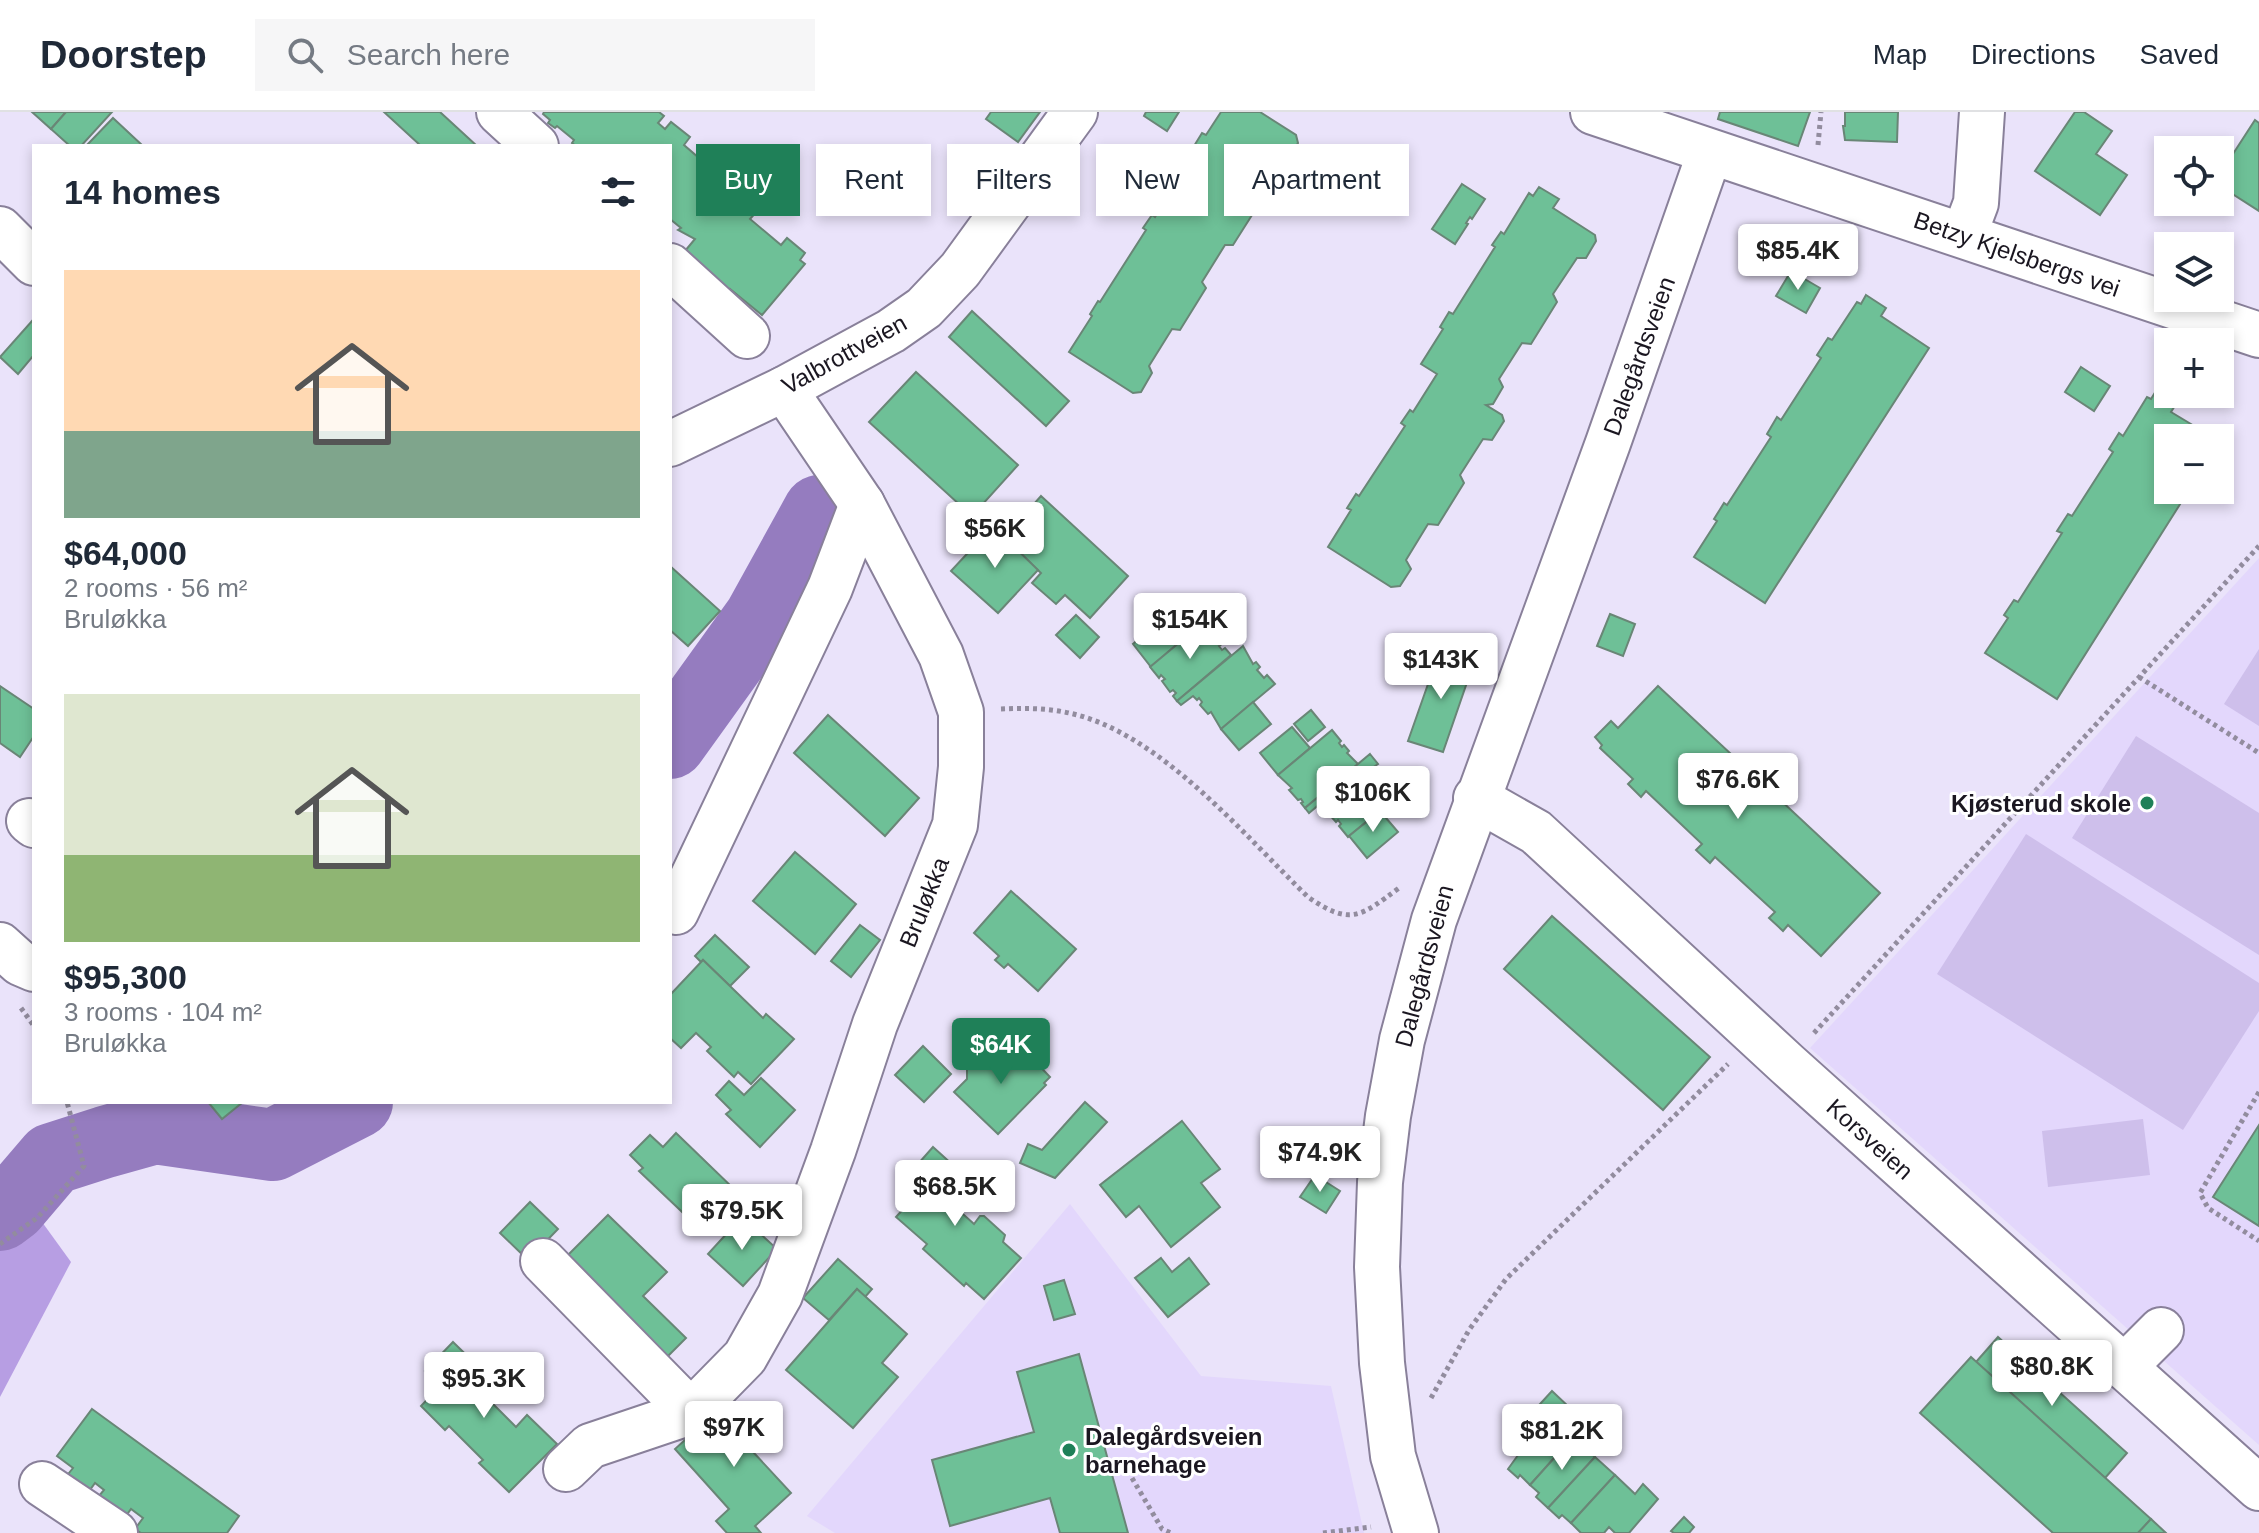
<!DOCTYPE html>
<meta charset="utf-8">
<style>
:root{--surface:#fff;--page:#f6f6f7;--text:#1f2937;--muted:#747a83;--line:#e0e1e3;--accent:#1f8058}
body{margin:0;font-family:Arial,sans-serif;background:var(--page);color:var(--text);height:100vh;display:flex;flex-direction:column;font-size:30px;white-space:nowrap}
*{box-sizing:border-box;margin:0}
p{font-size:26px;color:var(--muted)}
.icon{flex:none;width:44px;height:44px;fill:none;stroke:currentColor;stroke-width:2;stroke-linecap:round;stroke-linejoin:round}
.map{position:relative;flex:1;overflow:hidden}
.panel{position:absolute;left:32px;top:32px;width:640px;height:960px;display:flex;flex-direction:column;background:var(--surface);border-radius:0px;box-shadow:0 4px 12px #0003}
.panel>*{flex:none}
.banner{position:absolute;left:696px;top:32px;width:760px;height:72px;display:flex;gap:16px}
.fabs{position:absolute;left:2154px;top:24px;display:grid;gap:16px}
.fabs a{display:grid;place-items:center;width:80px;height:80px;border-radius:0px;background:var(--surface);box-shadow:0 4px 12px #0003;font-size:40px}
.price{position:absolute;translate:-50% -68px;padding:0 18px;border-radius:8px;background:#fff;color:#222;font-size:26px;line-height:52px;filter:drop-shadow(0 2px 4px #0008)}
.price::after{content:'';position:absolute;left:50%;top:48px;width:24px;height:18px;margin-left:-12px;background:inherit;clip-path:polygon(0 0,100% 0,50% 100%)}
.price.current{background:var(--accent);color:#fff}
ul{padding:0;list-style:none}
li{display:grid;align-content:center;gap:16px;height:424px;padding:0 32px}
li span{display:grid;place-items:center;height:248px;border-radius:0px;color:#555}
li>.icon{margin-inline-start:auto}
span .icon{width:144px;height:144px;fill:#fffc;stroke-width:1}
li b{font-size:34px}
h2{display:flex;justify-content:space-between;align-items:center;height:96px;padding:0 32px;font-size:34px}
.pill{padding:0 28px;border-radius:0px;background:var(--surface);box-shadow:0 4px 12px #0003;font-size:28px;line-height:72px}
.pill.current{background:var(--accent);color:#fff}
header{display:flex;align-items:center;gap:48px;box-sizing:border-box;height:112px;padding:0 40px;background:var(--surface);border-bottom:2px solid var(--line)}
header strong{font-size:38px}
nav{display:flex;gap:44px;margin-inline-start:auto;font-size:28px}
.search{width:560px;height:72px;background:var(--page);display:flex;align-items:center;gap:20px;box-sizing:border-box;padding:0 28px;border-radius:0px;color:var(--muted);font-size:30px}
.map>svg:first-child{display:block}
.built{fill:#e3d7fc}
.green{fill:#cebfeb}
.forest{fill:#b79ee3}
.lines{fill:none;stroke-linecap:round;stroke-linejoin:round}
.river{stroke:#957cbf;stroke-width:72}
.building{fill:#6ec097;stroke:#698676;stroke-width:2}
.minor-casing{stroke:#89809a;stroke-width:48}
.path{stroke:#928c9e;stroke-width:5;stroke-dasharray:4 4;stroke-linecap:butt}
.minor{stroke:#fff;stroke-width:44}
.poi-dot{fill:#1f8058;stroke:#fff;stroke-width:3}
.labels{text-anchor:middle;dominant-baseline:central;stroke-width:6;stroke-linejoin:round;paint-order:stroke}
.street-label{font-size:24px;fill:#1a1620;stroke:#fff}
.poi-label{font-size:24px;font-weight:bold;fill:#1a1620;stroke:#fff;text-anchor:end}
</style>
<header>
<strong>Doorstep</strong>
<div class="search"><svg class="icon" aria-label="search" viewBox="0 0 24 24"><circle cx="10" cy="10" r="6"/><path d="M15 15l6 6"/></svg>Search here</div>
<nav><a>Map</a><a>Directions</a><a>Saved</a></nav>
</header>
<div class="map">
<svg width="2259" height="1421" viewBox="0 0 2259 1421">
<rect width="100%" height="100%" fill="#eae3fa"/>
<g class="built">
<path d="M 2259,446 L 2259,1333 L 1810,936 Z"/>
<path d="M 1070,1092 L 1201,1264 L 1331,1274 L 1364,1421 L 835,1421 L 807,1404 Z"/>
</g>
<g class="green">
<path d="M 2259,537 L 2259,614 L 2224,592 Z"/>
<path d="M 2136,624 L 2259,701 L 2259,843 L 2072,726 Z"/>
<path d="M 2026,722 L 2259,871 L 2259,899 L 2183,1018 L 1937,862 Z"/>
<path d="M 2143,1007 L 2150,1063 L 2048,1075 L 2042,1019 Z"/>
</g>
<path class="forest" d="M 0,1052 L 71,1150 L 0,1285 Z"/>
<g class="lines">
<g class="river">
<path d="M 670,631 L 760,506 L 819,399"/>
<path d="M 0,1103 L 12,1094 L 52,1047 L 105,1030 L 155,1016 L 273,1033 L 357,990"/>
</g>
</g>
<g class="building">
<path d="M 32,0 L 66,0 L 51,17 Z"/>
<path d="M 66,0 L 112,0 L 81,34 L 70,34 L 51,17 Z"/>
<path d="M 384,0 L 440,0 L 477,34 L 421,34 Z"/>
<path d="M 544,0 L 659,0 L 664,4 L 658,11 L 665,17 L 671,10 L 690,25 L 684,33 L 713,58 L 720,50 L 738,65 L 732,73 L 737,76 L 727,88 L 731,91 L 738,83 L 757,99 L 750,107 L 781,133 L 787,126 L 805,141 L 800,148 L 805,152 L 762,203 L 730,177 L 728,180 L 714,168 L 716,166 L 685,139 L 695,127 L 678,118 L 681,116 L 670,107 L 670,34 L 576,34 L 572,31 L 574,28 L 557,14 L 555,16 L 548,11 L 550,8 L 543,2 Z"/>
<path d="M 991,0 L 1040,0 L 1018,30 L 986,7 Z"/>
<path d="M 1146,0 L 1179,0 L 1167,19 L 1144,4 Z"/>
<path d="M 1221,0 L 1260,0 L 1296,23 L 1298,31 L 1287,48 L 1278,48 L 1255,85 L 1259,92 L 1233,133 L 1225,133 L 1202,170 L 1206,176 L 1180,218 L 1172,217 L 1149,254 L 1152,261 L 1141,280 L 1133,281 L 1069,240 L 1092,204 L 1090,202 L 1098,189 L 1100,190 L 1146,118 L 1143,116 L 1152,103 L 1155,105 L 1197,37 L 1194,34 L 1202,21 L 1206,23 Z"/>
<path d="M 1720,0 L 1810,0 L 1798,34 L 1718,7 Z"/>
<path d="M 1845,0 L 1898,0 L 1897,30 L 1845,28 L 1843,14 L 1845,14 Z"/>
<path d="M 2075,0 L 2084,0 L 2112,19 L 2096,42 L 2127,63 L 2100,103 L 2035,59 Z"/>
<path d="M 113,6 L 143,34 L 86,34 Z"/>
<path d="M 2255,8 L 2259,11 L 2259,99 L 2220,74 L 2220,62 Z"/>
<path d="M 1462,72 L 1485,87 L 1472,107 L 1470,105 L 1466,111 L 1468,112 L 1455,132 L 1432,117 Z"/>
<path d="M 1539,75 L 1559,87 L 1553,96 L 1595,123 L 1596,129 L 1586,146 L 1577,146 L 1553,182 L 1557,190 L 1531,232 L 1522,231 L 1499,267 L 1503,275 L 1493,292 L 1486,293 L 1502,303 L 1504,309 L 1492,328 L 1483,327 L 1460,363 L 1464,371 L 1438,413 L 1428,412 L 1406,448 L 1411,457 L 1400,474 L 1391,475 L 1328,435 L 1351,398 L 1347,396 L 1356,382 L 1359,384 L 1405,314 L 1401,311 L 1410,298 L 1413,300 L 1437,262 L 1421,252 L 1443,217 L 1440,215 L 1449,200 L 1453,202 L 1495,135 L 1492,133 L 1501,120 L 1504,122 L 1529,81 L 1533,84 Z"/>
<path d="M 1791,159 L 1820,176 L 1806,201 L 1776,184 Z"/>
<path d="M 1866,183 L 1886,196 L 1881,204 L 1929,236 L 1765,491 L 1694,445 L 1717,409 L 1714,407 L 1724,391 L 1727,393 L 1771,325 L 1767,322 L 1777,305 L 1781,308 L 1821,246 L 1817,243 L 1828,226 L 1832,228 L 1857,190 L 1861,192 Z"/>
<path d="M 972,199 L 1069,289 L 1046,314 L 949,225 Z"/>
<path d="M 32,209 L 34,211 L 34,243 L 18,262 L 0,245 Z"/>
<path d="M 2081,255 L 2110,274 L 2094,299 L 2065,280 Z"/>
<path d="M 916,260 L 1018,353 L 972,404 L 869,310 Z"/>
<path d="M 2156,279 L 2176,292 L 2171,300 L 2214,326 L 2168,326 L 2168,378 L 2189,378 L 2057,587 L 1985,541 L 2008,506 L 2004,503 L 2014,488 L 2018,490 L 2062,421 L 2057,419 L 2068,402 L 2072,404 L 2113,340 L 2109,337 L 2119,321 L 2123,324 L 2147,285 L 2151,287 Z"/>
<path d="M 1041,384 L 1128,464 L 1090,506 L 1065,483 L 1056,492 L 1032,471 L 1041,461 L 1004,426 Z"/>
<path d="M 993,414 L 1038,458 L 998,501 L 951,459 Z"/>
<path d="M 670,454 L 720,499 L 688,534 L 670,518 Z"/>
<path d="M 1610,502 L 1635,512 L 1623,544 L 1597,534 Z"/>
<path d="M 1076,503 L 1099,525 L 1080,546 L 1056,523 Z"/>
<path d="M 1164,506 L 1182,528 L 1151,555 L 1133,532 Z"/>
<path d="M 1204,510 L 1209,518 L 1207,520 L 1222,532 L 1219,534 L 1222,538 L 1225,536 L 1231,543 L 1177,589 L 1173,584 L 1176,581 L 1173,578 L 1170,580 L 1162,569 L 1165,567 L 1161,563 L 1159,566 L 1150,555 Z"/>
<path d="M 1243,534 L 1253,552 L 1256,550 L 1260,555 L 1257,558 L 1264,566 L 1267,563 L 1275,572 L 1221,617 L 1211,600 L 1208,602 L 1200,593 L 1202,590 L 1199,586 L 1197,588 L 1193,584 L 1181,593 L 1177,589 Z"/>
<path d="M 1440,538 L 1474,550 L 1443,640 L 1408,629 Z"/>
<path d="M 0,574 L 34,597 L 34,624 L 20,645 L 0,631 Z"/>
<path d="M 1658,574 L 1880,781 L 1821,844 L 1788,813 L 1783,819 L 1769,806 L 1775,800 L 1715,745 L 1710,751 L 1696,738 L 1702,732 L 1646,679 L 1641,685 L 1628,672 L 1633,667 L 1600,636 L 1602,633 L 1595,625 L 1611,609 L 1618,616 Z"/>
<path d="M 1253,590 L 1271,612 L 1239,638 L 1221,617 Z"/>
<path d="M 1311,598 L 1325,615 L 1308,629 L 1294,612 Z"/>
<path d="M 828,603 L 919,686 L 885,724 L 794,641 Z"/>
<path d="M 1292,615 L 1310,636 L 1278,663 L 1260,641 Z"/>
<path d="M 1332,618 L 1341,629 L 1339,631 L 1342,635 L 1344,633 L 1349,639 L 1347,641 L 1358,652 L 1305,696 L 1301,691 L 1303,690 L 1301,687 L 1298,688 L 1289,678 L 1292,676 L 1278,663 Z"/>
<path d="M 1370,642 L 1378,652 L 1375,654 L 1388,665 L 1386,667 L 1390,672 L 1393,669 L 1402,680 L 1348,725 L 1339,714 L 1341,712 L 1338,708 L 1336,710 L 1327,700 L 1330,698 L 1326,695 L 1321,691 L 1309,701 L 1305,696 Z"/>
<path d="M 1380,699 L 1398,720 L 1367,746 L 1349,724 Z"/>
<path d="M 795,740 L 856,792 L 815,842 L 753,789 Z"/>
<path d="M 1011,779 L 1076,837 L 1038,879 L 1008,852 L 1004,856 L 995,848 L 999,844 L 974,821 Z"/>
<path d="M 1552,804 L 1710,945 L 1663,998 L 1504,857 Z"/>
<path d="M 860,813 L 880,828 L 851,865 L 831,849 Z"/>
<path d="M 715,823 L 749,855 L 730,874 L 703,848 L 701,850 L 695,844 Z"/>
<path d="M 703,848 L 763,906 L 766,902 L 794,927 L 751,972 L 738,960 L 734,965 L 707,939 L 711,935 L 696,921 L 681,936 L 670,926 L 670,883 Z"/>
<path d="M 1002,930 L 1022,950 L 1029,943 L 1050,965 L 1044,971 L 1046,973 L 998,1022 L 954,980 L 967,967 L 967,956 L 977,946 L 986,947 Z"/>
<path d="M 923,934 L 951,962 L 924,990 L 895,963 Z"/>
<path d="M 761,966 L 795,998 L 760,1035 L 726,1002 L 731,998 L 716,983 L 729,969 L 744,983 Z"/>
<path d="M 208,990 L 243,990 L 222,1007 Z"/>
<path d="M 1085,990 L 1107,1010 L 1055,1066 L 1020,1051 L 1028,1032 L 1042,1038 Z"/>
<path d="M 1182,1009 L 1220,1057 L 1201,1071 L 1220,1095 L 1171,1135 L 1139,1094 L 1126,1105 L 1100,1073 Z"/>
<path d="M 2259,1013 L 2259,1114 L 2213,1085 Z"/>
<path d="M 676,1021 L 734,1077 L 721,1091 L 726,1096 L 711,1112 L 706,1107 L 698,1115 L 639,1059 L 643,1056 L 630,1043 L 650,1023 L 663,1035 Z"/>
<path d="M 933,1035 L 964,1063 L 944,1085 L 974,1112 L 980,1104 L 984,1104 L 1005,1123 L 1003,1130 L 1021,1146 L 984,1187 L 966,1171 L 964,1174 L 923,1137 L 927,1132 L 896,1105 L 917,1082 L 903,1069 Z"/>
<path d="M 1315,1063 L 1340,1079 L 1326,1101 L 1300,1085 Z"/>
<path d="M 530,1090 L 558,1117 L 528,1148 L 500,1121 Z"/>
<path d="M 608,1103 L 667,1160 L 643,1184 L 686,1226 L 661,1251 L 560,1151 Z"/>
<path d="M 742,1105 L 777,1137 L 743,1174 L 708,1142 Z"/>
<path d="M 1161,1146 L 1172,1160 L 1189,1146 L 1209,1172 L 1168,1205 L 1135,1166 Z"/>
<path d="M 838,1147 L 872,1177 L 865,1185 L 857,1177 L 829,1208 L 803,1186 Z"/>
<path d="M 1064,1168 L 1075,1202 L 1054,1208 L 1044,1174 Z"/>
<path d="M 857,1177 L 907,1222 L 882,1251 L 898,1265 L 853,1316 L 786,1258 Z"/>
<path d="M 1998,1225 L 2127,1341 L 2105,1366 L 1976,1250 Z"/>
<path d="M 453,1230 L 493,1269 L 482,1281 L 516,1315 L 527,1303 L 557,1332 L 509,1380 L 479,1351 L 483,1348 L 449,1314 L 445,1318 L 421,1294 L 440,1274 L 425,1259 Z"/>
<path d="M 1079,1242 L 1128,1421 L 1060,1421 L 1050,1386 L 950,1414 L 932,1348 L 1034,1320 L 1017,1260 Z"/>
<path d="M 1971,1245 L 2151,1407 L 2138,1421 L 2053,1421 L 1920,1301 Z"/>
<path d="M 1552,1279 L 1570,1296 L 1557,1310 L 1573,1325 L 1530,1373 L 1520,1363 L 1518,1366 L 1508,1357 L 1521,1339 L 1508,1327 Z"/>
<path d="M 728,1289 L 766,1330 L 754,1341 L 791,1381 L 755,1414 L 761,1421 L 727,1421 L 716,1409 L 729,1397 L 675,1337 Z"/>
<path d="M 92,1297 L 239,1404 L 227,1421 L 141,1421 L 135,1417 L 143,1406 L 131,1397 L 123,1408 L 99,1384 L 104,1378 L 95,1371 L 87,1382 L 65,1366 L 73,1356 L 57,1344 Z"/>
<path d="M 1573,1325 L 1595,1345 L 1548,1396 L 1536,1385 L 1539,1381 L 1530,1373 Z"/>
<path d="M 1595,1345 L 1615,1363 L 1571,1411 L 1562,1403 L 1559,1406 L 1548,1396 Z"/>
<path d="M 1615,1363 L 1635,1382 L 1643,1372 L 1658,1387 L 1629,1421 L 1615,1421 L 1609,1415 L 1604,1421 L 1581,1421 L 1571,1411 Z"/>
<path d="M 1684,1405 L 1694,1415 L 1689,1421 L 1674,1421 L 1671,1419 Z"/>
<path d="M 2151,1407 L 2166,1421 L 2138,1421 Z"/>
</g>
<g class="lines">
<defs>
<g id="minor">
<path d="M 499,0 L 536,34"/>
<path d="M 1593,0 L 2259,223"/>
<path d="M 0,117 L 34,151"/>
<path d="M 1964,123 L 1976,91 L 1982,0"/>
<path d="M 670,154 L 747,224"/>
<path d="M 670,332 L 784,277 L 891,219 L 924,196 L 960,158 L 1075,0"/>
<path d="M 1476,686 L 1536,720 L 1787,952 L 2259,1376"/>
<path d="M 29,709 L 34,713"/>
<path d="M 676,800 L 830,476 L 862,392"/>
<path d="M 0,833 L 20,851 L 34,857"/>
<path d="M 543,1149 L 691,1300"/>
<path d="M 2124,1255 L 2161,1218"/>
<path d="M 566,1357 L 590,1334 L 691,1300 L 745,1245 L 780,1183 L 833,1039 L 875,912 L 955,713 L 961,655 L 961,600 L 941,543 L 862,392 L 784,277"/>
<path d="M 42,1372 L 115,1421"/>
<path d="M 1416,1421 L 1393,1344 L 1382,1251 L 1377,1155 L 1380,1070 L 1388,1004 L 1402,928 L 1434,808 L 1608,331 L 1710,40"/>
</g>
</defs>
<use href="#minor" class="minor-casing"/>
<g class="path">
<path d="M 1818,33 L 1821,0"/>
<path d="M 2139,565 L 2259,641"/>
<path d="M 1001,597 C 1024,596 1047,596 1069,601 C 1159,620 1243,722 1308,785 C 1350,814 1360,805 1399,776"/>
<path d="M 21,896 L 34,914"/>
<path d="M 1814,921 L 2259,434"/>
<path d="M 2259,980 L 2200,1081 L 2208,1096 L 2259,1129"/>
<path d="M 0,1132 L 37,1106 L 84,1054 L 67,990"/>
<path d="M 1431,1286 L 1469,1218 L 1506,1167 L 1728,952"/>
<path d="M 1132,1366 L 1162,1417 L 1171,1421"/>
<path d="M 1323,1421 L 1371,1415"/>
</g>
<use href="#minor" class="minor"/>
</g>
<g class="poi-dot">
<circle cx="2147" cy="691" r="8"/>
<circle cx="1069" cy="1338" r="8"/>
</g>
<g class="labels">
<g class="street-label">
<text transform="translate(2017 142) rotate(19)">Betzy Kjelsbergs vei</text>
<text transform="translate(844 242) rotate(-29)">Valbrottveien</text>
<text transform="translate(1639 244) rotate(-70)">Dalegårdsveien</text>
<text transform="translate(924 790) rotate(-68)">Bruløkka</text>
<text transform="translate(1424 854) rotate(-75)">Dalegårdsveien</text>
<text transform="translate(1870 1027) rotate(42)">Korsveien</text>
</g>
<g class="poi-label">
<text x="2131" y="691">Kjøsterud skole</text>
<text x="1085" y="1324" text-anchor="start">Dalegårdsveien<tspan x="1085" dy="28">barnehage</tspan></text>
</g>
</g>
</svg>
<div class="fabs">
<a><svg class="icon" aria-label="locate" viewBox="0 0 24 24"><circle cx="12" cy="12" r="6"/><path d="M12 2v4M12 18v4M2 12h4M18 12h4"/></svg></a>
<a><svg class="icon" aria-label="layers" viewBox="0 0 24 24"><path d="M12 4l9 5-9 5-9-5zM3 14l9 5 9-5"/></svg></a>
<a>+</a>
<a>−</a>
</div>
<b class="price" style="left:1798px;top:180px">$85.4K</b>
<b class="price" style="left:995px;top:458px">$56K</b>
<b class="price" style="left:1190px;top:549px">$154K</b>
<b class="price" style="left:1441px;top:589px">$143K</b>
<b class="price" style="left:1738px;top:709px">$76.6K</b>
<b class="price" style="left:1373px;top:722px">$106K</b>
<b class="price current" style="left:1001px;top:974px">$64K</b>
<b class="price" style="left:1320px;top:1082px">$74.9K</b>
<b class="price" style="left:955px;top:1116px">$68.5K</b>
<b class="price" style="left:742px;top:1140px">$79.5K</b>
<b class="price" style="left:2052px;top:1296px">$80.8K</b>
<b class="price" style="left:484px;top:1308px">$95.3K</b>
<b class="price" style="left:734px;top:1357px">$97K</b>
<b class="price" style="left:1562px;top:1360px">$81.2K</b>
<div class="banner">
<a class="pill current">Buy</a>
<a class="pill">Rent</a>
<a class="pill">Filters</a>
<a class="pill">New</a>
<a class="pill">Apartment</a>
</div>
<section class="panel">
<h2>14 homes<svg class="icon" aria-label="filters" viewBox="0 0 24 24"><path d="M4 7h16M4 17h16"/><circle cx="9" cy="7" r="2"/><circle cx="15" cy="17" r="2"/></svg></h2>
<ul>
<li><span style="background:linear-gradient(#ffd9b3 65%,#7fa58c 0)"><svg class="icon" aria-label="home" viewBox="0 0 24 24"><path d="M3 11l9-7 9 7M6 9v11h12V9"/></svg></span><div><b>$64,000</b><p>2 rooms · 56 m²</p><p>Bruløkka</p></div></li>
<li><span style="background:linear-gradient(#dfe7d0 65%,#8fb573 0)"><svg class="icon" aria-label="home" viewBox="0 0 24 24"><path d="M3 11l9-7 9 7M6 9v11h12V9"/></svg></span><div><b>$95,300</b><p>3 rooms · 104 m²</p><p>Bruløkka</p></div></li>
</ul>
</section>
</div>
